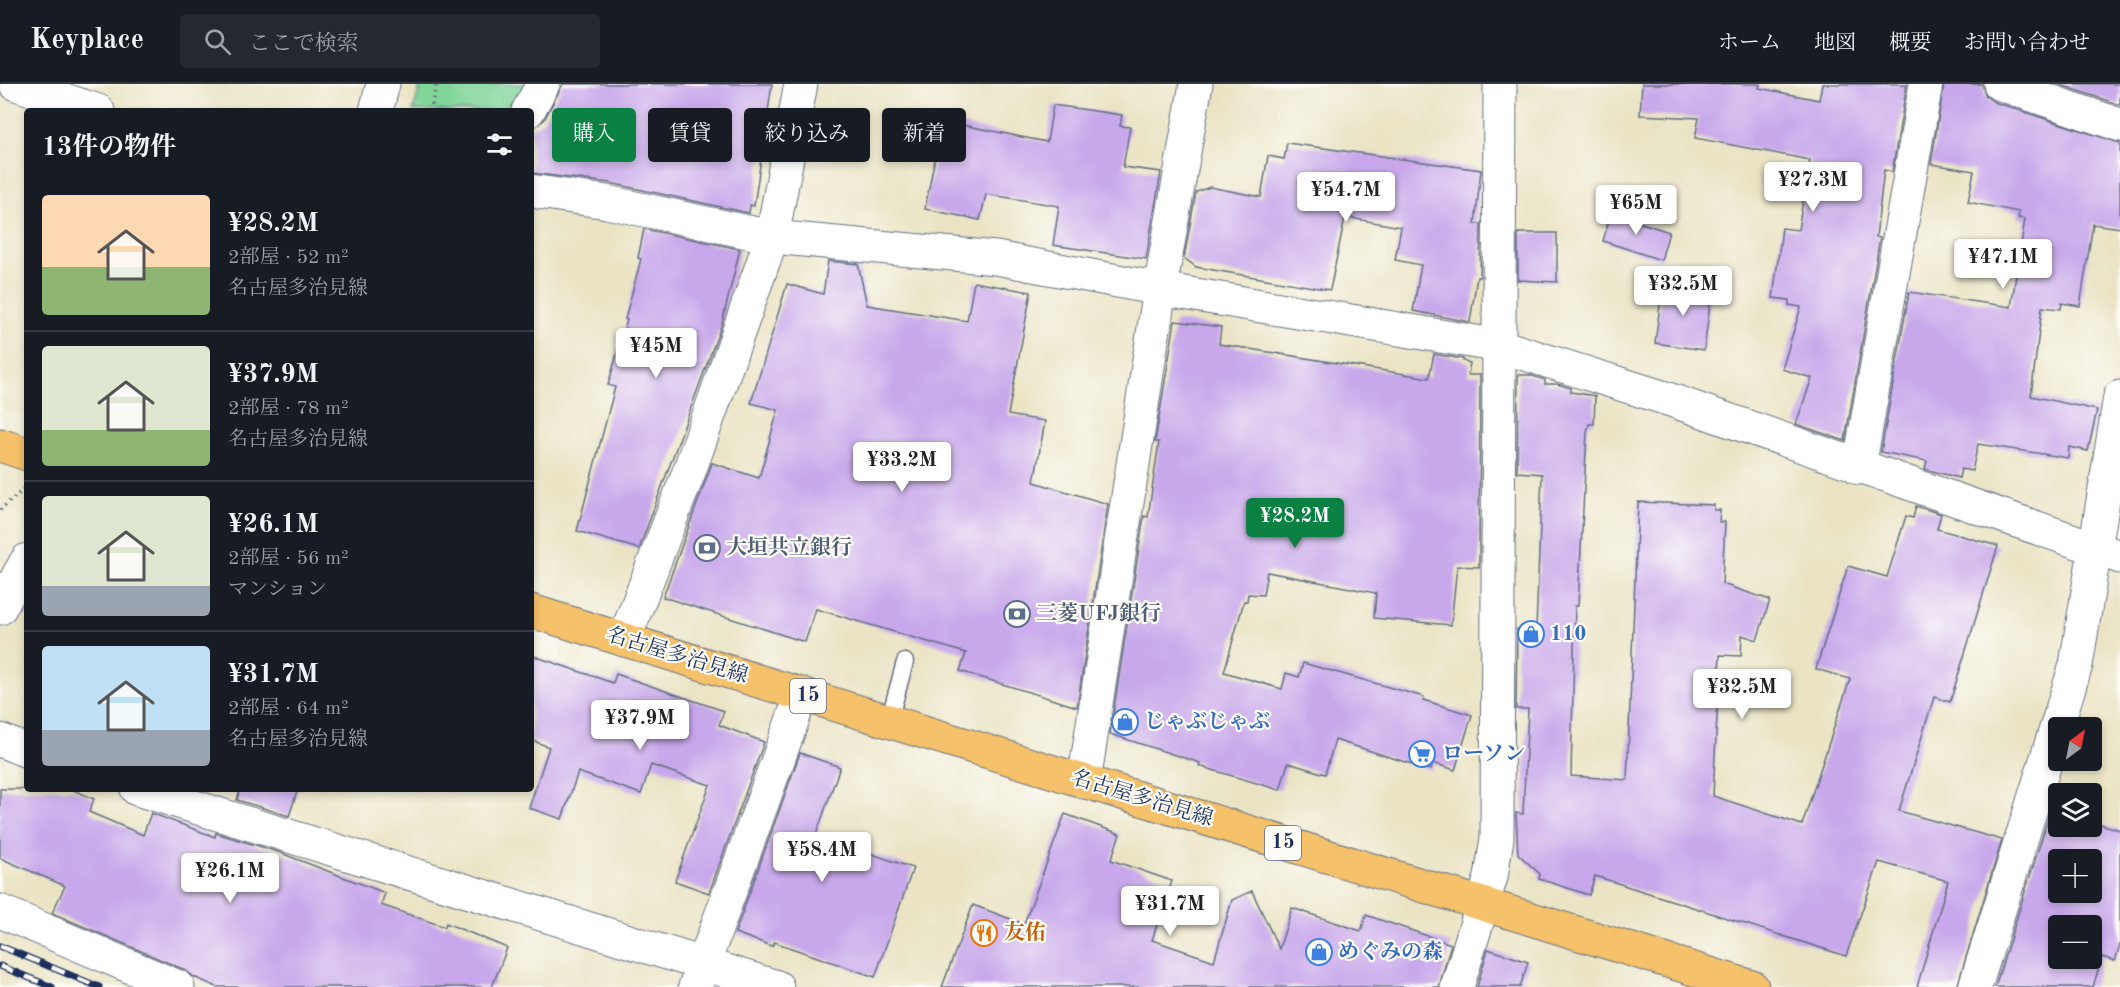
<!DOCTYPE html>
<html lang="ja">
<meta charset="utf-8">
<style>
:root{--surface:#171b24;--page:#242831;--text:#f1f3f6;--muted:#9ea1a6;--line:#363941;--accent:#0b8043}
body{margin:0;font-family:"Old Standard TT","Noto Serif JP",serif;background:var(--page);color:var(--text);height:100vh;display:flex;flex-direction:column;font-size:22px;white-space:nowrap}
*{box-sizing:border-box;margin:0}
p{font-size:20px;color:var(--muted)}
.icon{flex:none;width:33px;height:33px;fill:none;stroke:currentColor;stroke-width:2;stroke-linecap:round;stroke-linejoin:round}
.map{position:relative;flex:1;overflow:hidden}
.side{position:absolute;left:24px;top:24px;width:510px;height:684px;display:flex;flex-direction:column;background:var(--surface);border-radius:6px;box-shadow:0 3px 9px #0003}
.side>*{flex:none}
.banner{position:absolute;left:552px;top:24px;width:570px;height:54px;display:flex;gap:12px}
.needle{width:39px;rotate:32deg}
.buttons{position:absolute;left:2048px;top:633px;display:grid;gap:12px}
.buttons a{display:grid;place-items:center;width:54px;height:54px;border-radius:6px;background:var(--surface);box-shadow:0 3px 9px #0003;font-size:30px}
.price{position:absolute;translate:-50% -51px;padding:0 14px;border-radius:6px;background:#fff;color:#222;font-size:20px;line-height:39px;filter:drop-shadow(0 2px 3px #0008)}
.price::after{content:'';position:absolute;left:50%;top:36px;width:18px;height:14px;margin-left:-9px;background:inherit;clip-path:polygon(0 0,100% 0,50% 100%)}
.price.selected{background:var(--accent);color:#fff}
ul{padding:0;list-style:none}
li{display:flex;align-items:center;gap:18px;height:150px;padding:0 18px}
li+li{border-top:2px solid var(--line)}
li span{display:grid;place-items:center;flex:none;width:168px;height:120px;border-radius:6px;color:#555}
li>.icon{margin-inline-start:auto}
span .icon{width:72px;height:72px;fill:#fffc;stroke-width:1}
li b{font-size:26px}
h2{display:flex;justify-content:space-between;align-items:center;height:72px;padding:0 18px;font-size:26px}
.chip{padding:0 21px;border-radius:6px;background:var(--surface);box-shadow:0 3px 9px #0003;font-size:21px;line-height:54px}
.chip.selected{background:var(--accent);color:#fff}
header{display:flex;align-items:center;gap:36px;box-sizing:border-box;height:84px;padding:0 30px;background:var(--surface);border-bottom:2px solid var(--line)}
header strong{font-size:28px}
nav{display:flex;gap:33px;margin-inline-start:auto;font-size:21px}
.search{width:420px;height:54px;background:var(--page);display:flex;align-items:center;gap:15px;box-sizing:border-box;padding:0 21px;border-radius:6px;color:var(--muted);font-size:22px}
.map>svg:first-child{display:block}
.green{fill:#80d599;stroke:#4e827c;stroke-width:1.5}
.building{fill:#c8a8eb;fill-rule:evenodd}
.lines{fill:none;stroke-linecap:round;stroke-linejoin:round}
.service-casing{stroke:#636e82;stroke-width:19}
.minor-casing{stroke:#636e82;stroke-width:35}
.primary-casing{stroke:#636e82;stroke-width:35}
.path{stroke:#636e82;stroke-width:4;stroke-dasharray:1.5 4.5;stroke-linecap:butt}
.service{stroke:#fff;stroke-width:16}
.minor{stroke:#fff;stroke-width:33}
.primary{stroke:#f5c16b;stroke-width:33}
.rail-casing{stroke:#1b2f5e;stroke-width:7}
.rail{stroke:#fdfcf7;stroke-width:4.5;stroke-dasharray:14;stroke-linecap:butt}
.labels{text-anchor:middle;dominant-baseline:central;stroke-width:4.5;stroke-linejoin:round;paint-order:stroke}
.shield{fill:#fdfcf7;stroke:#5f6c8c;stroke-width:1.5}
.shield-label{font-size:20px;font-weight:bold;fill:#1b2f5e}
.service-label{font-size:21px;font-weight:bold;fill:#4e5e75;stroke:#fdfcf7;text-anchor:start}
.shop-label{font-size:21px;font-weight:bold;fill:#366cbe;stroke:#fdfcf7;text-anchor:start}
.street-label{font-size:21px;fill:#1b2f5e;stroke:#fdfcf7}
.food-label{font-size:21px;font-weight:bold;fill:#c56008;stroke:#fdfcf7;text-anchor:start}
</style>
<header>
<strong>Keyplace</strong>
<div class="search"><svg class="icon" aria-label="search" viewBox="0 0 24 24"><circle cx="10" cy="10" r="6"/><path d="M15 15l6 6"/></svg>ここで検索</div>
<nav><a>ホーム</a><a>地図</a><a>概要</a><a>お問い合わせ</a></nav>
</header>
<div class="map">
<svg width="2120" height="903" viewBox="0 0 2120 903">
<rect width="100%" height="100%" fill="#fdfcf7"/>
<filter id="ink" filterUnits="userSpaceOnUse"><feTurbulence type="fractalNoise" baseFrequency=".0167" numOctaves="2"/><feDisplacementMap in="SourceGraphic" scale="12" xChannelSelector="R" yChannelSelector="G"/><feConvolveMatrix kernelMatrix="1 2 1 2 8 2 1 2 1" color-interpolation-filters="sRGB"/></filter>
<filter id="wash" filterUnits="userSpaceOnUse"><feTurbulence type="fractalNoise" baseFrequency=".008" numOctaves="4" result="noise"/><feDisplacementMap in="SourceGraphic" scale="24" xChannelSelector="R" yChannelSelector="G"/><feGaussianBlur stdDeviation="1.35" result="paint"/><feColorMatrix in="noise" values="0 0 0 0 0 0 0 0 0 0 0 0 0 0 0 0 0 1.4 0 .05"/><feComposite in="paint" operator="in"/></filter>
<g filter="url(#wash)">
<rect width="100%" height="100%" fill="#eae4c5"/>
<path class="green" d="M 421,0 L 527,0 L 518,15 L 506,27 L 413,27 Z"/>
<g id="blocks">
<g class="building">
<path d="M 563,0 L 772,0 L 754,122 L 750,121 L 749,129 L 610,99 L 531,89 L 531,45 L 544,36 Z"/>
<path d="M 1642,0 L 1760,0 L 1759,4 L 1819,16 L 1822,0 L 1907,0 L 1892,88 L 1884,86 L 1876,153 L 1880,154 L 1845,357 L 1796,340 L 1812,294 L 1782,285 L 1801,223 L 1789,221 L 1789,216 L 1773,214 L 1782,144 L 1798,146 L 1810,76 L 1695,54 L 1699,34 L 1640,31 Z"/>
<path d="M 1944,0 L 1982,0 L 1986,12 L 1994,18 L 2120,59 L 2120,144 L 2093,140 L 2080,222 L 2062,219 L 2061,225 L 2042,223 L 2031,312 L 2097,326 L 2088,367 L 2069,363 L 2068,374 L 1978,360 L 1972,387 L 1961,385 L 1959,394 L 1925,385 L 1927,377 L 1881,368 L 1909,208 L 2011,223 L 2025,135 L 2018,134 L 2019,128 L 1968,118 L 1974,87 L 1931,80 Z"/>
<path d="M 2058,0 L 2120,0 L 2120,21 Z"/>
<path d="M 1053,21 L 1122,31 L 1120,42 L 1130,43 L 1123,83 L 1161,88 L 1146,175 L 1053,161 L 1059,122 L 986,110 L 980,136 L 925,125 L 942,37 L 1047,58 Z"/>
<path d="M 1287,59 L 1481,86 L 1475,140 L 1481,140 L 1480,193 L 1477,193 L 1470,238 L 1413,227 L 1421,181 L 1395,176 L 1401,143 L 1345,133 L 1330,206 L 1196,183 L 1184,174 L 1196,108 L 1210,103 L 1261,113 L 1268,72 L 1284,75 Z"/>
<path d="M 1611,129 L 1669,148 L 1661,176 L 1603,157 Z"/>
<path d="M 644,145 L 740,165 L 722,239 L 639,465 L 577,447 L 615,303 L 608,301 L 627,236 L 625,235 L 641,175 L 638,174 Z"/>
<path d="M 1518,149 L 1557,149 L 1557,198 L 1518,196 Z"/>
<path d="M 828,177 L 858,180 L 867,221 L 967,237 L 974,198 L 1031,208 L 1008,331 L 1045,337 L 1034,398 L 1108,420 L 1077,623 L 960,587 L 966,569 L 816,525 L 805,558 L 663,513 L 712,379 L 759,394 L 778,326 L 751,319 L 787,200 L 823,210 Z"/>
<path d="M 1663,199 L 1696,204 L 1695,210 L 1711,212 L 1704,266 L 1655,259 Z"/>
<path d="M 1175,237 L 1221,243 L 1219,260 L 1429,294 L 1434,270 L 1463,275 L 1463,277 L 1470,279 L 1468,291 L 1480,291 L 1479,483 L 1457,482 L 1451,541 L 1374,534 L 1376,509 L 1267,488 L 1263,511 L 1248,510 L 1247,517 L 1244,517 L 1224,588 L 1282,605 L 1286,589 L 1299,593 L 1303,579 L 1424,613 L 1423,616 L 1472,631 L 1455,686 L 1433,679 L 1431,686 L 1335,656 L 1325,690 L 1288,679 L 1280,706 L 1199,682 L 1200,679 L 1110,650 L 1144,432 L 1148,433 L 1159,358 L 1155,358 Z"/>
<path d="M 1518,291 L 1530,291 L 1545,296 L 1545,300 L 1557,300 L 1571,304 L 1571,308 L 1595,312 L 1594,340 L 1589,340 L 1587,348 L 1578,522 L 1575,522 L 1571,692 L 1627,696 L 1638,418 L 1714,421 L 1714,426 L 1720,426 L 1719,438 L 1725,438 L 1722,500 L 1770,516 L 1757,556 L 1742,551 L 1741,572 L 1720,571 L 1713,712 L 1802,741 L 1850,595 L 1816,585 L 1848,482 L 1887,493 L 1906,432 L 1913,434 L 1916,422 L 1941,430 L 1937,445 L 1998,462 L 1950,618 L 1934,613 L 1899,727 L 2002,756 L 1957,903 L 1917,903 L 1948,797 L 1879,778 L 1846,872 L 1595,792 L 1589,811 L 1539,795 L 1540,790 L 1518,770 L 1516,729 L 1523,730 L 1528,625 L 1516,625 L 1517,545 L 1536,546 L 1542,390 L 1517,388 Z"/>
<path d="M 531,571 L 613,599 L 616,590 L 724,627 L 719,641 L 764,658 L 709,809 L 675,797 L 710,701 L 651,681 L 641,710 L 578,688 L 562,735 L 529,724 L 549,663 L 531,656 Z"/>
<path d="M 800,669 L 840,683 L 816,751 L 913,784 L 875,893 L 774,858 L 772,862 L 735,849 Z"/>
<path d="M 0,705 L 71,705 L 94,715 L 89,728 L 143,751 L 151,729 L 215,753 L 216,749 L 278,768 L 385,809 L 381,821 L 445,843 L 446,839 L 507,864 L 492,903 L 217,903 L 194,893 L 185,886 L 52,829 L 65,802 L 0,774 Z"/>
<path d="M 240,705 L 298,705 L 289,732 L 237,716 Z"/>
<path d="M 2051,725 L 2058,727 L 2058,742 L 2091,742 L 2091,737 L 2120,746 L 2120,861 L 2115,877 L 2102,873 L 2093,903 L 1995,903 ZM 2058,776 L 2091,776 L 2091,808 L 2058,808 ZM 2058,842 L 2091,842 L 2091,874 L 2058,874 Z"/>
<path d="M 1065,730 L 1120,750 L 1111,776 L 1172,797 L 1152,856 L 1214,877 L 1232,816 L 1252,807 L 1279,865 L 1292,824 L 1361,847 L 1366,831 L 1451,860 L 1439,903 L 942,903 L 973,821 L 1024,840 Z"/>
<path d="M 1488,865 L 1528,878 L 1520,903 L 1477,903 Z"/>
</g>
</g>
</g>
<g filter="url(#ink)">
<use href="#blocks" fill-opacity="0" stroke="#636e82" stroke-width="1.5"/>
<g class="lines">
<defs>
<path id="service" d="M 889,637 L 905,578"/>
<g id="minor">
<path d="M 16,0 L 98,27"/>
<path d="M 2000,0 L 2120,41"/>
<path d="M 376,27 L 383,0"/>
<path d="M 528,27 L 543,0"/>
<path d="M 531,107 L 607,118 L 772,153 L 996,174 L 1160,205 L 1500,262 L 1668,315 L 2120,473"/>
<path d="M 1859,384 L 1926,0"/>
<path d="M 0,524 L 27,476"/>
<path d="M 624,556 L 689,388 L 772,153 L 801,0"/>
<path d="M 0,656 L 27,667"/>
<path d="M 1084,698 L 1160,205 L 1196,0"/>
<path d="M 137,705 L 777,903"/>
<path d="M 0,827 L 178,903"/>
<path d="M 695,903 L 802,610"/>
<path d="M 1457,903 L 1491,793 L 1497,754 L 1500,0"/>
<path d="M 1975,903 L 2076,581 L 2120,313"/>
</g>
<g id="primary">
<path d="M 0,361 L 27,370"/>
<path d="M 531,527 L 1752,903"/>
</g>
</defs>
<use href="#service" class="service-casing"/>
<use href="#minor" class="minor-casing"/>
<use href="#primary" class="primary-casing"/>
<g class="path">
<path d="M 431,27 L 436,0"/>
<path d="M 0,426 L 24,405"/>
</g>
<use href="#service" class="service"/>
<use href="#minor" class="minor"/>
<use href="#primary" class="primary"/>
<defs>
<g id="rail">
<path d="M 0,862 L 99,903"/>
<path d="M 0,882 L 52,903"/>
</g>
</defs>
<use href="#rail" class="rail-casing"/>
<use href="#rail" class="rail"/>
</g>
</g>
<defs>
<symbol id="bank-ring" viewBox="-11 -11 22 22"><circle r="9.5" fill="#fdfcf7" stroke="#5c6f8a" stroke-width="1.5"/><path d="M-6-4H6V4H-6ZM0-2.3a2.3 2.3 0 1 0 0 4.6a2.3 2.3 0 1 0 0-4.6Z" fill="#5c6f8a"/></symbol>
<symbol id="shop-ring" viewBox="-11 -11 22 22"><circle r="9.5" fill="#fdfcf7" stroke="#3f7fe0" stroke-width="1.5"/><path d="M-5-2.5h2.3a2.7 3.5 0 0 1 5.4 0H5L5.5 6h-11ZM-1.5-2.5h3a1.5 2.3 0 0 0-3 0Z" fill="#3f7fe0"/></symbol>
<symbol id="supermarket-ring" viewBox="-11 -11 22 22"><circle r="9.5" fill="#fdfcf7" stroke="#3f7fe0" stroke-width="1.5"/><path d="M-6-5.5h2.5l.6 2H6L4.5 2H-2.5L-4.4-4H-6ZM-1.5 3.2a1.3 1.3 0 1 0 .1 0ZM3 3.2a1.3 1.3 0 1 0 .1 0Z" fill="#3f7fe0"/></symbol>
<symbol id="restaurant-ring" viewBox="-11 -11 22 22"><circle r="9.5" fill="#fdfcf7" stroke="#e8710a" stroke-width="1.5"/><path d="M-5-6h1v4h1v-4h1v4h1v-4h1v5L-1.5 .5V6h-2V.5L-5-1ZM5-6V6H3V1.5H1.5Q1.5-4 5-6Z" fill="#e8710a"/></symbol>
</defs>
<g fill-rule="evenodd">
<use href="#bank-ring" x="692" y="449" width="30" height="30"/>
<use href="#bank-ring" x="1002" y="515" width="30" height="30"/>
<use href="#shop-ring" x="1516" y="535" width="30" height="30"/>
<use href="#shop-ring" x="1110" y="623" width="30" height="30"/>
<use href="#supermarket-ring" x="1407" y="655" width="30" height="30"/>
<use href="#restaurant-ring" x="969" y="834" width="30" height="30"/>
<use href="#shop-ring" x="1304" y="853" width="30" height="30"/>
</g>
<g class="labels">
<g class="shield">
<rect x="790" y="595" width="36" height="34" rx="4.5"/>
<rect x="1265" y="742" width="36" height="34" rx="4.5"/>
</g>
<g class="shield-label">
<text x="808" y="612">15</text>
<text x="1283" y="759">15</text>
</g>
<g class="service-label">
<text x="726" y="464">大垣共立銀行</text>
<text x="1036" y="530">三菱UFJ銀行</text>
</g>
<g class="shop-label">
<text x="1550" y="550">110</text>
<text x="1144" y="638">じゃぶじゃぶ</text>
<text x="1442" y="670">ローソン</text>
<text x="1338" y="868">めぐみの森</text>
</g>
<g class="street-label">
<text transform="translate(677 572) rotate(17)">名古屋多治見線</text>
<text transform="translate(1142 715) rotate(17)">名古屋多治見線</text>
</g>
<g class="food-label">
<text x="1004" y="849">友佑</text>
</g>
</g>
</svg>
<div class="buttons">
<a><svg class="needle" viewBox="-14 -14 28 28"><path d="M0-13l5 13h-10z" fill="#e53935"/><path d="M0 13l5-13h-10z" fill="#9ea1a6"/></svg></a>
<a><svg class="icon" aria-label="layers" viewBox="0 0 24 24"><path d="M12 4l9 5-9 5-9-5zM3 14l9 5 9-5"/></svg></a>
<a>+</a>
<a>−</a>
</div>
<b class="price" style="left:1813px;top:129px">¥27.3M</b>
<b class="price" style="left:1346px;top:139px">¥54.7M</b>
<b class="price" style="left:1636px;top:152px">¥65M</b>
<b class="price" style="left:2003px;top:206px">¥47.1M</b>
<b class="price" style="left:1683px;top:233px">¥32.5M</b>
<b class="price" style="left:656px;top:295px">¥45M</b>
<b class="price" style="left:902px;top:409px">¥33.2M</b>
<b class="price selected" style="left:1295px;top:465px">¥28.2M</b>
<b class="price" style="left:1742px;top:636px">¥32.5M</b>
<b class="price" style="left:640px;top:667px">¥37.9M</b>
<b class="price" style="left:822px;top:799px">¥58.4M</b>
<b class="price" style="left:230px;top:820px">¥26.1M</b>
<b class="price" style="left:1170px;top:853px">¥31.7M</b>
<div class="banner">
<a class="chip selected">購入</a>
<a class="chip">賃貸</a>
<a class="chip">絞り込み</a>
<a class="chip">新着</a>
</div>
<section class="side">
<h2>13件の物件<svg class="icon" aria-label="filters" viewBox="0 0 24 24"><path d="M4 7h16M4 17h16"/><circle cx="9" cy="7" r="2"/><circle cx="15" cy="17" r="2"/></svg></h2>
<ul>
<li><span style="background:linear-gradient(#ffd9b3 60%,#8fb573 0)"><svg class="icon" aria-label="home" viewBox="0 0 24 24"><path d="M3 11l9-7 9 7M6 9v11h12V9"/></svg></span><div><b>¥28.2M</b><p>2部屋 · 52 m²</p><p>名古屋多治見線</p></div></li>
<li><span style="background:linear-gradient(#dfe7d0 70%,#8fb573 0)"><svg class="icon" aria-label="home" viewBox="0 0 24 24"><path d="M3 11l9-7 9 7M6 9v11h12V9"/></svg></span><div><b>¥37.9M</b><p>2部屋 · 78 m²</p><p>名古屋多治見線</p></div></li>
<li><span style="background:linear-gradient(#dfe7d0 75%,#9aa5b1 0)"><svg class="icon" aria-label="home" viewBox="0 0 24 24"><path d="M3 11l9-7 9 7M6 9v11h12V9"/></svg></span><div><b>¥26.1M</b><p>2部屋 · 56 m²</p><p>マンション</p></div></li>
<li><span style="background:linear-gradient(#bfe0f5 70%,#9aa5b1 0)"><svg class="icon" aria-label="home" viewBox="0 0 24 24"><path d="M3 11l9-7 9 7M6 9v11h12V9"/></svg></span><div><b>¥31.7M</b><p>2部屋 · 64 m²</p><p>名古屋多治見線</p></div></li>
</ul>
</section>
</div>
